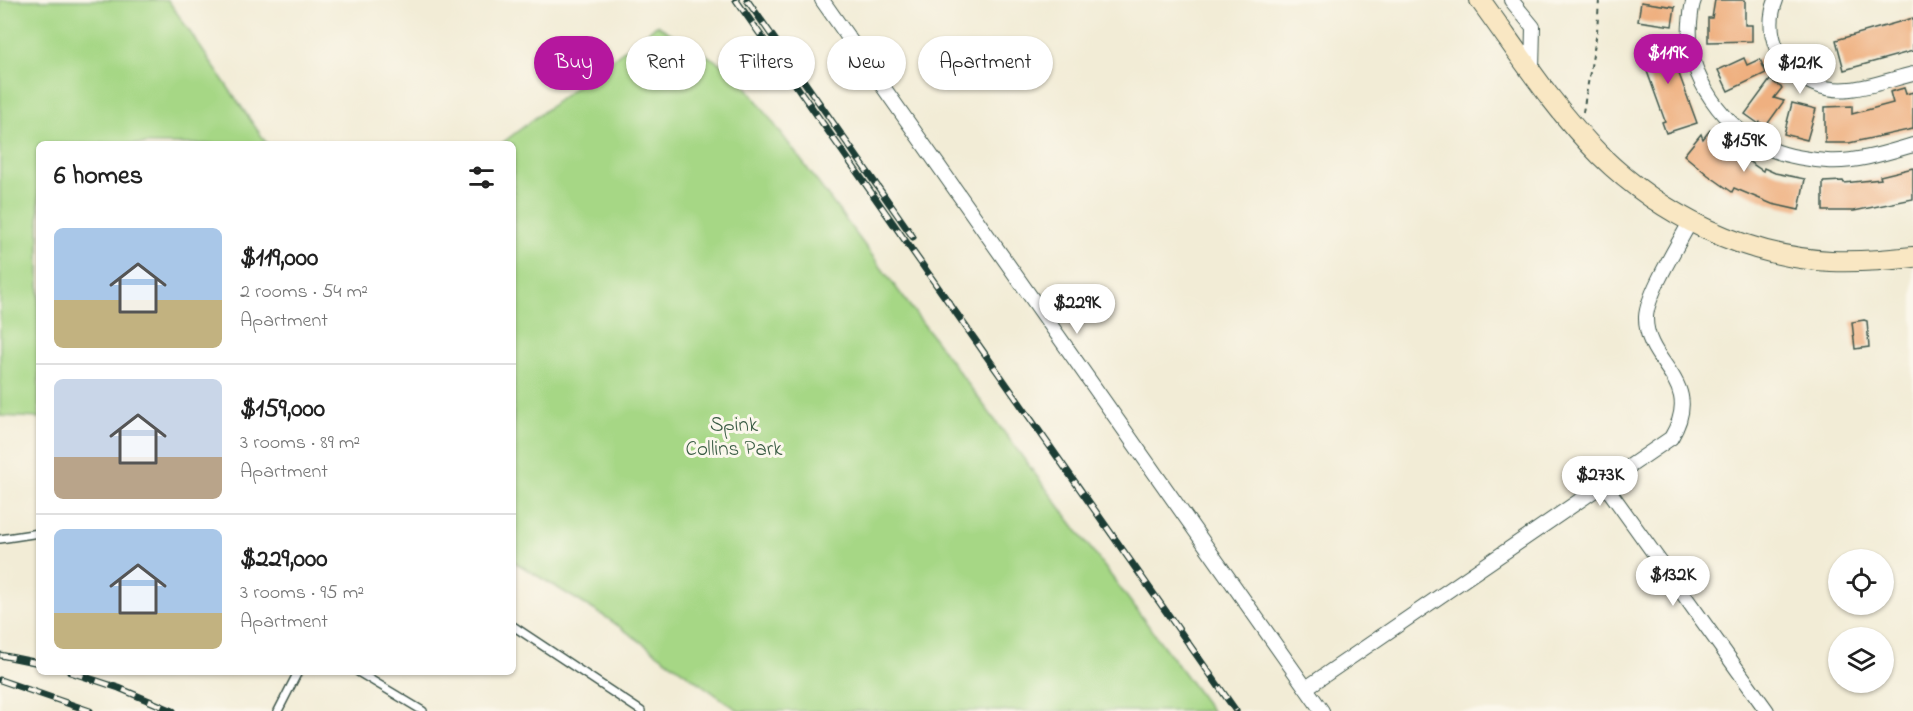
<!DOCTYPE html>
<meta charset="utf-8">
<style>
:root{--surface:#fff;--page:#f6f6f6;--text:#222;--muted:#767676;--line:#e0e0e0;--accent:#b5179e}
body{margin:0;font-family:"Indie Flower",sans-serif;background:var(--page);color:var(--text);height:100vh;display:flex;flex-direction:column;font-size:22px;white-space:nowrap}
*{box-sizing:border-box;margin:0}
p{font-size:20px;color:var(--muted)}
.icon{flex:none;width:33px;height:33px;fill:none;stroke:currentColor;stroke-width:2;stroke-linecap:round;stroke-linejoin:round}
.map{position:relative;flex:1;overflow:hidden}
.details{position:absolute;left:36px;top:141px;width:480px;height:534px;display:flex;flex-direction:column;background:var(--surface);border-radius:9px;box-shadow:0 2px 4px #0004}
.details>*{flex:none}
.hud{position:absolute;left:534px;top:36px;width:570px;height:54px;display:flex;gap:12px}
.fabs{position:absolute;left:1828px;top:549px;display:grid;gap:12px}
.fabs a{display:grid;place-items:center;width:66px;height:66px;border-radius:50%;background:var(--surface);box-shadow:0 2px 4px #0004;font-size:30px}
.price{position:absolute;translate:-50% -51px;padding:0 14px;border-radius:21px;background:#fff;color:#222;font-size:20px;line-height:39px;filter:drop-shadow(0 2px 3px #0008)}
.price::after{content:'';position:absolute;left:50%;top:36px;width:18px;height:14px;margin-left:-9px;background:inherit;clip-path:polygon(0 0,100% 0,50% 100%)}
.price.on{background:var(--accent);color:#fff}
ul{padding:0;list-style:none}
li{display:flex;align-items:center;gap:18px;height:150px;padding:0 18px}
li+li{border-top:2px solid var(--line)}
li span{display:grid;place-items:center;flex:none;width:168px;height:120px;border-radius:9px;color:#555}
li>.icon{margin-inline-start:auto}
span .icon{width:72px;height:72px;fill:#fffc;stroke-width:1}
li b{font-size:26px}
h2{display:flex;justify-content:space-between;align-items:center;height:72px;padding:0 18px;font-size:26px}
.chip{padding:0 21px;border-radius:27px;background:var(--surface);box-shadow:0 2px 4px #0004;font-size:21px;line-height:54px}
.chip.on{background:var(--accent);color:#fff}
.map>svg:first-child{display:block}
.green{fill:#a6d785;stroke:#628a5c;stroke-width:1.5}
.building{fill:#efb080}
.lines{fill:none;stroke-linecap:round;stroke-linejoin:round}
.lane-casing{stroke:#3f574c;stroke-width:10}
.street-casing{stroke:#3f574c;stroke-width:16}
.secondary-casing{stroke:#3f574c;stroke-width:22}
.path{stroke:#3f574c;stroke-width:2;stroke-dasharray:4.5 4.5;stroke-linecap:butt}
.lane{stroke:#fff;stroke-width:7}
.street{stroke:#fff;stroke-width:14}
.secondary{stroke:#f9e7c3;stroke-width:20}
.rail-casing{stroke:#1f3d34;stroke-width:7}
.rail{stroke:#fbf7ec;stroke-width:4.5;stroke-dasharray:14;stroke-linecap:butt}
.labels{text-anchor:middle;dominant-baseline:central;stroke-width:6;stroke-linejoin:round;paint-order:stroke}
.park-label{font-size:21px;fill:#3a5c44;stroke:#fbf7ec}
</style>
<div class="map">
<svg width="1913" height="711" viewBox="0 0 1913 711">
<rect width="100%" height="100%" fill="#fbf7ec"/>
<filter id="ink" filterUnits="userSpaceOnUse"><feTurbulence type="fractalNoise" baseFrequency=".0167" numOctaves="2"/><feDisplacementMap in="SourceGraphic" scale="12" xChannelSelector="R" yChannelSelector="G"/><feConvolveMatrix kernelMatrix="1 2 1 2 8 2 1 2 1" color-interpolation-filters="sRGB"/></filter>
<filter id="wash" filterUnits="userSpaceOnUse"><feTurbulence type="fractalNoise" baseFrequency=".008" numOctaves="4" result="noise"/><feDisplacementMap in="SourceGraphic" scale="24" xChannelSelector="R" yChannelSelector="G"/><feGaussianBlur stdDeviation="1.35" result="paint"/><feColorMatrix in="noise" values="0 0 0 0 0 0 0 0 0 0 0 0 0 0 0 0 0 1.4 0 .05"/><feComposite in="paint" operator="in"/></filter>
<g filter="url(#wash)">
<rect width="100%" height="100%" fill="#f2ecd6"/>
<g class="green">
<path d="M 0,0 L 168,0 L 267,144 L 39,144 L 39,418 L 0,416 Z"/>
<path d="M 657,25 L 736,73 L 1212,711 L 739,711 L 604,616 L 513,561 L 513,144 L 501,144 Z"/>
</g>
<g id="blocks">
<g class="building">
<path d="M 1715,0 L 1745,0 L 1745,25 L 1752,25 L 1752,41 L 1708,42 L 1708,18 L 1712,18 Z"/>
<path d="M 1641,2 L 1675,7 L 1672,26 L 1638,21 Z"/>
<path d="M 1913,18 L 1913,51 L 1844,70 L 1836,40 Z"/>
<path d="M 1673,41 L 1678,62 L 1675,63 L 1697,123 L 1666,133 L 1662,122 L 1665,121 L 1644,63 L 1641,64 L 1637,49 Z"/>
<path d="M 1744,58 L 1747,65 L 1760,59 L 1766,73 L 1728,91 L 1718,70 Z"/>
<path d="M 1770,80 L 1782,88 L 1774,98 L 1784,101 L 1766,126 L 1760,122 L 1759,124 L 1745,114 Z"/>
<path d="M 1904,88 L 1906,94 L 1913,92 L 1913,129 L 1849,143 L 1825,143 L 1825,107 L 1852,106 L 1852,114 L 1893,103 L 1890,92 Z"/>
<path d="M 1792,103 L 1816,109 L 1807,140 L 1784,134 Z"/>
<path d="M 1710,130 L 1725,143 L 1723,144 L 1763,171 L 1764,168 L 1775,173 L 1805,179 L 1799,210 L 1772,204 L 1734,188 L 1732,192 L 1708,175 L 1684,155 L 1701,134 L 1703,139 Z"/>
<path d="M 1913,168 L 1913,199 L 1854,211 L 1823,211 L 1823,182 L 1843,181 L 1844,183 L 1881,179 L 1880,176 Z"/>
<path d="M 1864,320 L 1867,321 L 1869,347 L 1855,349 L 1852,322 Z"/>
</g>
</g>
</g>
<g filter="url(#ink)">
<use href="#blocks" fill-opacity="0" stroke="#3f574c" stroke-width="1.5"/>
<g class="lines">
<defs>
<g id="lane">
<path d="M 0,539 L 39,533"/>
<path d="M 513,626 L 641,711"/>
<path d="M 358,672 L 423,711"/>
<path d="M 278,711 L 298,672"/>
</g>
<g id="street">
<path d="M 822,0 L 1322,711"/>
<path d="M 1511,0 L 1533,27 L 1532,70"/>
<path d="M 1694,0 C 1691,7 1691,15 1690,23 C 1686,77 1723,129 1773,150 C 1786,156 1812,160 1827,161 C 1855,163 1886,153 1913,145"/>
<path d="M 1776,0 C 1757,48 1800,95 1850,89 C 1871,87 1892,79 1913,74"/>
<path d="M 1605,485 L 1767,711"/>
<path d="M 1306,688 L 1671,438 C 1706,380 1645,366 1646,317 C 1647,294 1678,245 1690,222"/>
</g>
<path id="secondary" d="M 1480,0 C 1518,52 1554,109 1600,155 C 1661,215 1745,257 1831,261 C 1859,262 1886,260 1913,257"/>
</defs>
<use href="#lane" class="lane-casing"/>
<use href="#street" class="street-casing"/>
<use href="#secondary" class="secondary-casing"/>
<path class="path" d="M 1583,112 L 1597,32 L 1599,0"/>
<use href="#lane" class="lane"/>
<use href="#street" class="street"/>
<use href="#secondary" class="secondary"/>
<defs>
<g id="rail">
<path d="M 736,0 L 1236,711"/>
<path d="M 747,0 L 913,237"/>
<path d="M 0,655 L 39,663"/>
<path d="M 70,672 L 119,688 L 173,711"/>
<path d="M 0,680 L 90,711"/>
</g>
</defs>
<use href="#rail" class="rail-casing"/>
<use href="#rail" class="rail"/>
</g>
</g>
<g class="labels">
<g class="park-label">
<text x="734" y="426">Spink<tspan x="734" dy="24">Collins Park</tspan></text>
</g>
</g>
</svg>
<div class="fabs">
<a><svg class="icon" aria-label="locate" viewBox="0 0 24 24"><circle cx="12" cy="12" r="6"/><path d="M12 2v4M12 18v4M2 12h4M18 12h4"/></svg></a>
<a><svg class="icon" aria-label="layers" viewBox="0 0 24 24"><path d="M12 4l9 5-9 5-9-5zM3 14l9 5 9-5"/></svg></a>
</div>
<b class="price on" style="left:1668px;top:85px">$119K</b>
<b class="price" style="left:1800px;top:95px">$121K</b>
<b class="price" style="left:1744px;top:173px">$159K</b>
<b class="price" style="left:1077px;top:335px">$229K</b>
<b class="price" style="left:1600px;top:507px">$273K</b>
<b class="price" style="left:1673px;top:607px">$132K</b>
<div class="hud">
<a class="chip on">Buy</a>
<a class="chip">Rent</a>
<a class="chip">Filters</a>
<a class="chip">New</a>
<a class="chip">Apartment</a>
</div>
<section class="details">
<h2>6 homes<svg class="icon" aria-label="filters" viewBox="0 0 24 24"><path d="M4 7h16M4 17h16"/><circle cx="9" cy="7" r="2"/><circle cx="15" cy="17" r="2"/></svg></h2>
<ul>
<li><span style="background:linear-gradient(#a9c7e8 60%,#c2b280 0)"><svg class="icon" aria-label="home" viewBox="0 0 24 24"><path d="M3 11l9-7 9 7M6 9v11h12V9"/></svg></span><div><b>$119,000</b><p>2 rooms · 54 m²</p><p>Apartment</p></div></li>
<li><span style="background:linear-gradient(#c9d6e8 65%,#b9a48a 0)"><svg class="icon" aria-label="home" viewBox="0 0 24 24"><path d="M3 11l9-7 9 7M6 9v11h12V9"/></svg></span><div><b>$159,000</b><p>3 rooms · 89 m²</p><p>Apartment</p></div></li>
<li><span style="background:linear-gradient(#a9c7e8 70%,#c2b280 0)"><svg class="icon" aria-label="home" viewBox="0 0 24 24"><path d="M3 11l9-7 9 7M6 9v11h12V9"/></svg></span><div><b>$229,000</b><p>3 rooms · 95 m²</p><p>Apartment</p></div></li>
</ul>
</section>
</div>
